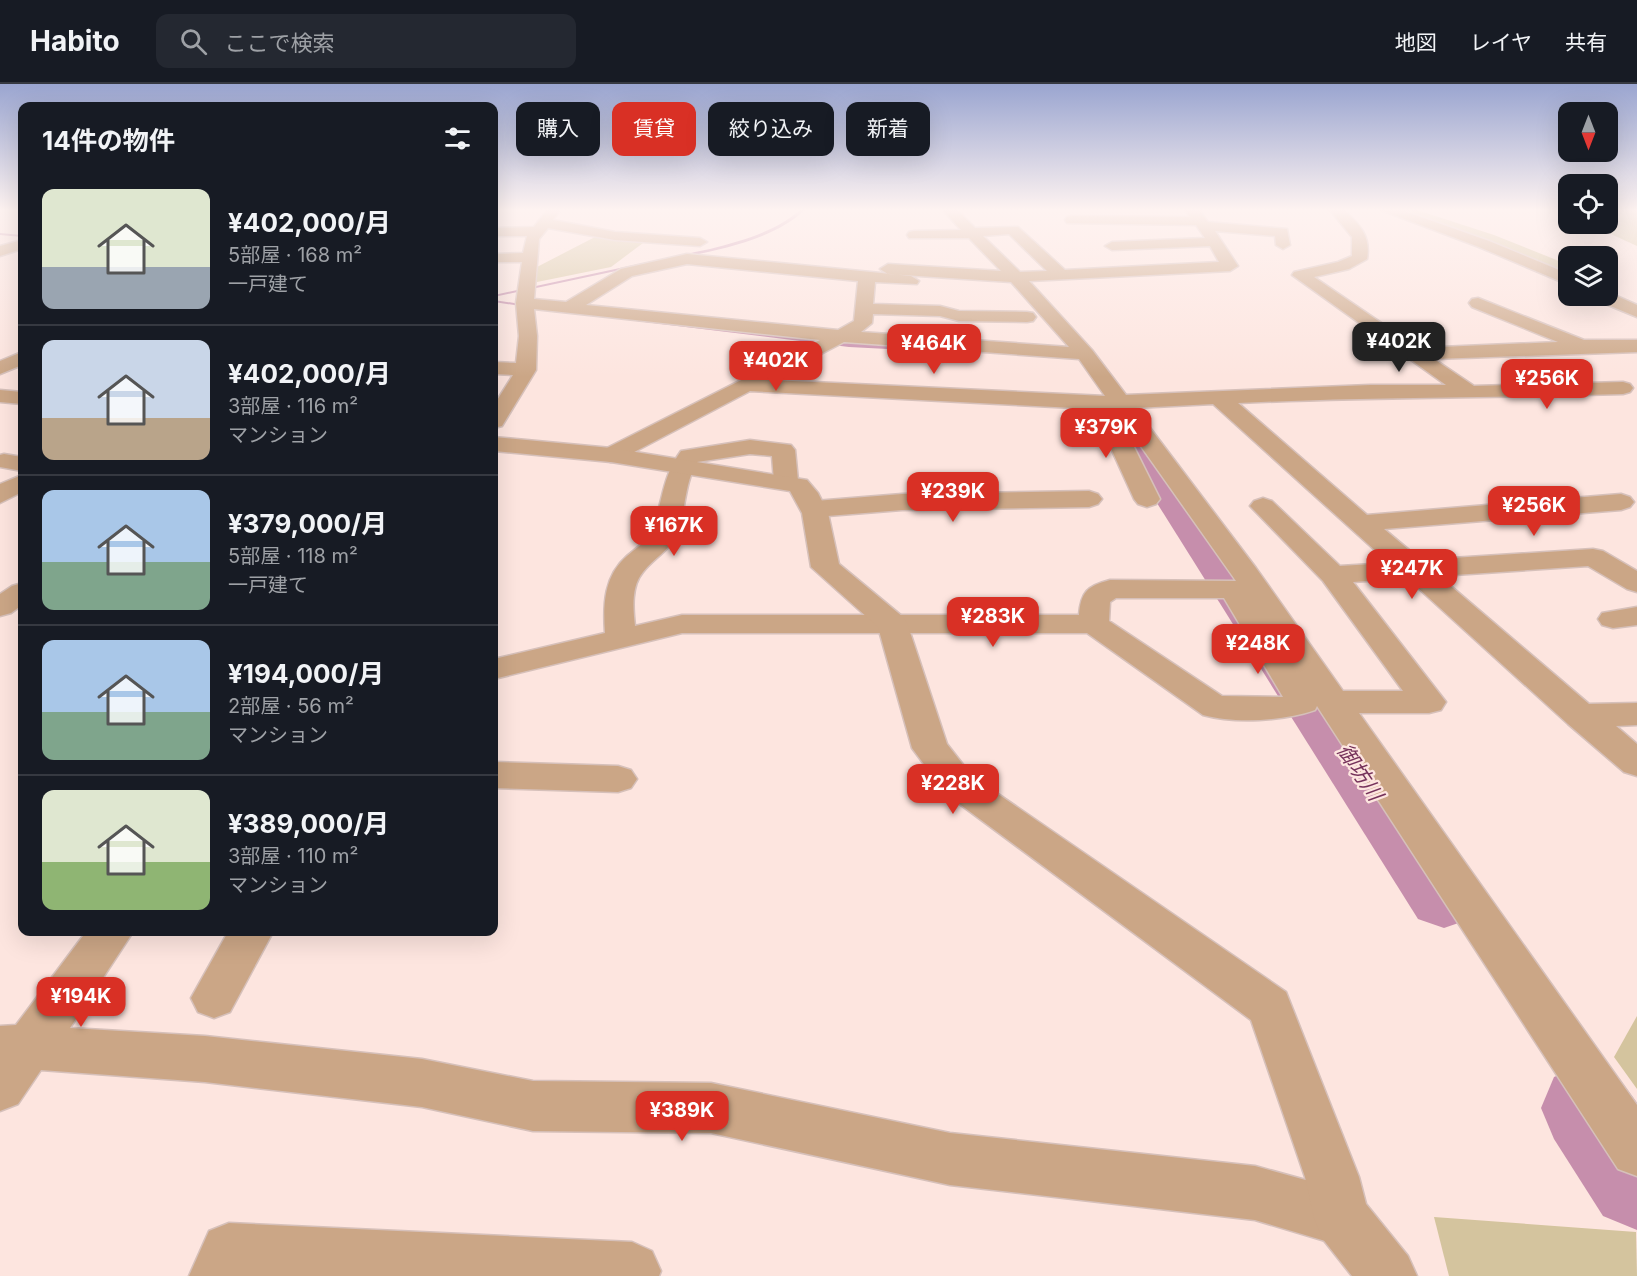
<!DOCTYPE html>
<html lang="ja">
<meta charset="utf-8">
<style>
:root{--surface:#171b24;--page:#242831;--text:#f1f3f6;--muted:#9ea1a6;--line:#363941;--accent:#d93025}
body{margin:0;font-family:Inter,"Noto Sans JP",sans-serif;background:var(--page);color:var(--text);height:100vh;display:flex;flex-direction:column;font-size:22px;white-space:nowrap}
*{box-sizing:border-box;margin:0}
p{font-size:20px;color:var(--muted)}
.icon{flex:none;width:33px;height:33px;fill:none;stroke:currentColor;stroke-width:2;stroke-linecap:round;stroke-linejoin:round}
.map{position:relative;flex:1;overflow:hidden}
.panel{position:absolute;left:18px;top:18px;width:480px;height:834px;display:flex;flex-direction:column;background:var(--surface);border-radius:12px;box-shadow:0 6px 24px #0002}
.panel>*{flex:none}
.banner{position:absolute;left:516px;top:18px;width:570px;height:54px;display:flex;gap:12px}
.needle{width:39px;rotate:180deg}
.tools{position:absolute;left:1558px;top:18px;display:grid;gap:12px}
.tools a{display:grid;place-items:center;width:60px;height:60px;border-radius:12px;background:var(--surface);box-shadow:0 6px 24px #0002;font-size:30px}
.price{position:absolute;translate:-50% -51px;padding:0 14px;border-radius:12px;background:var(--accent);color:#fff;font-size:20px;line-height:39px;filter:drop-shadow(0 2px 3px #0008)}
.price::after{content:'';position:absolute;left:50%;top:36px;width:18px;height:14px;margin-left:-9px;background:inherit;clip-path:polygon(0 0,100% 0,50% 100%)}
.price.active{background:#222;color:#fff}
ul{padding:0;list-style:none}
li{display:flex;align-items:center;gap:18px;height:150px;padding:0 24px}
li+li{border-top:2px solid var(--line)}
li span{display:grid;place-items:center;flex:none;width:168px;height:120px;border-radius:12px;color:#555}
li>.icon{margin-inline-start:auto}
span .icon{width:72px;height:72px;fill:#fffc;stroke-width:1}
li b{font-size:26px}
h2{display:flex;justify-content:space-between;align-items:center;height:72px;padding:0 24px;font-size:26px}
.tag{padding:0 21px;border-radius:12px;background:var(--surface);box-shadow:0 6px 24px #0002;font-size:21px;line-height:54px}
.tag.active{background:var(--accent);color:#fff}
header{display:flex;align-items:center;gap:36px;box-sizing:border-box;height:84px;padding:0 30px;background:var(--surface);border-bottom:2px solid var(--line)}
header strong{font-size:28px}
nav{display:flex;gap:33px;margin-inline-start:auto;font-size:21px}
.search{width:420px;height:54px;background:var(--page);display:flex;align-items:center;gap:15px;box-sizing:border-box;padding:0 21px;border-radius:12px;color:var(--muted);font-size:22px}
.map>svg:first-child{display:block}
.green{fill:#d4c49e}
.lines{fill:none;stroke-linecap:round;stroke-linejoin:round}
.stream{fill:#c68eac;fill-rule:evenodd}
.river{fill:#c68eac;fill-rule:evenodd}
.minor-casing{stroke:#d6c0ba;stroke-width:3}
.tertiary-casing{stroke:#d6c0ba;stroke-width:3}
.minor{fill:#cba686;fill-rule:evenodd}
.tertiary{fill:#cba686;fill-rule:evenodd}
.labels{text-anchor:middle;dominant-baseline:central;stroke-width:4.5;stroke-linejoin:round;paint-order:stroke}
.water-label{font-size:21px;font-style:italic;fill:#76325b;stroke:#fde5df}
</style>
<header>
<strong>Habito</strong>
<div class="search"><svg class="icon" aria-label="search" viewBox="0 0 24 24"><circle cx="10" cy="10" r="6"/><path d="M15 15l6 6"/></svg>ここで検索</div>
<nav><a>地図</a><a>レイヤ</a><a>共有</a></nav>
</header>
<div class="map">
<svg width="1637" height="1192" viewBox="0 0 1637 1192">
<rect width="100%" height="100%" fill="#fde5df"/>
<g class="green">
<path d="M 1400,126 L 1417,126 L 1494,151 L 1569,181 L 1569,192 Z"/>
<path d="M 1608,126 L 1637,126 L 1637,162 L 1589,140 L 1608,140 Z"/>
<path d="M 595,153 L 647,156 L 611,183 L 537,198 L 535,184 Z"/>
<path d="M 1637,932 L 1637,1005 L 1614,973 Z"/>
<path d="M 1434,1133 L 1636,1148 L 1637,1192 L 1449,1192 Z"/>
</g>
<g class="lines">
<g class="stream">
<path d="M 800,126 L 805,126 C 772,156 722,165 680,174 L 678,173 C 688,169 699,167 710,165 C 741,157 775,148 800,126 Z"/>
<path d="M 0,149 L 22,151 L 22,153 L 0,151 Z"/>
<path d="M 657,176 L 658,178 L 494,213 L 494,211 Z"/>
<path d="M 494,216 L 527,221 L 529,222 L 527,223 L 494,218 Z"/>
<path d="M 630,234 L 849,259 L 965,265 L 968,267 L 965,269 L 849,263 L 628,236 L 628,235 Z"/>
</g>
<g class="river">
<path d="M 1128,329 L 1142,333 L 1470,793 L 1481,814 L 1470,835 L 1444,844 L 1418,835 L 1108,341 L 1114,333 Z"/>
<path d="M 1586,980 L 1618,993 L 1637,1019 L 1637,1146 L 1603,1132 L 1554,1055 L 1541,1024 L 1554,993 Z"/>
</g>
<defs>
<g id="minor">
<path d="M 547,126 L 560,126 L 553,136 L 615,148 L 700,154 L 707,158 L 700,162 L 615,156 L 548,144 L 539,155 L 534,215 L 566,218 L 621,185 L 687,170 L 911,192 L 919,197 L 917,200 L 875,198 L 873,220 L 940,222 L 959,227 L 1027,228 L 1033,229 L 1036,233 L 1033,237 L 1027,238 L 959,237 L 940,232 L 873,230 L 872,239 L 861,248 L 1069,263 L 1011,198 L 888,190 L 880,185 L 888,180 L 1001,187 L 969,154 L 909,154 L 907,151 L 909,148 L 914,147 L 961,146 L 943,126 L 957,126 L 975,144 L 1018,143 L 1065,186 L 1219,178 L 1210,162 L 1112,166 L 1105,162 L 1112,158 L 1205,154 L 1196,141 L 1067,139 L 1065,136 L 1067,133 L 1072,132 L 1190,133 L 1185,126 L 1199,126 L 1208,138 L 1287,145 L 1290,161 L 1283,165 L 1276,161 L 1275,152 L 1215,147 L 1238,182 L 1230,187 L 1029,197 L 1092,266 L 1126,311 L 1370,301 L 1446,301 L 1292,191 L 1294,188 L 1338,178 L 1352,172 L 1352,153 L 1330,126 L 1344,126 C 1360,141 1371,152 1367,175 L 1349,185 L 1314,193 L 1418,264 L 1558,258 L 1472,223 L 1469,219 L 1472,215 L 1478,214 L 1584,256 L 1637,256 L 1637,268 L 1434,275 L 1474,302 L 1623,298 L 1630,300 L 1633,304 L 1630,308 L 1623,310 C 1494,314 1366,313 1238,319 L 1367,431 L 1621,410 L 1630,413 L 1634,418 L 1630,423 L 1621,426 L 1384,445 L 1421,476 L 1593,465 L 1603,467 L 1637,487 L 1637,508 L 1627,505 L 1588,482 L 1439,492 L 1589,620 L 1637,619 L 1637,641 L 1616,642 L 1637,660 L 1637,692 L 1624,688 L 1568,640 L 1407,494 L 1353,498 L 1446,618 L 1441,626 L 1429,629 L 1359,629 L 1637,1021 L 1637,1092 L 1618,1085 L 1317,622 L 1315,626 C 1283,637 1236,640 1203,631 L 1087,549 L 682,549 L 494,595 L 494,575 L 605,549 C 603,520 604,492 627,472 C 635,465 645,459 650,449 C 664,420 660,396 681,367 L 750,356 L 791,361 L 795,366 L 798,397 L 795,402 L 786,404 L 777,402 L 774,397 L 772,372 L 750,370 L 697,378 C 684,400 686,426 677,450 C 669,467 654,474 643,488 C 631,502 633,525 635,542 L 682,531 L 1079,531 C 1081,508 1087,502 1110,496 L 1236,497 L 1116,327 L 1160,415 L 1156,420 L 1147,423 L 1138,420 L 1134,415 L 1093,325 L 750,307 L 619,376 L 611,378 L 603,376 L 599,371 L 603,366 L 820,256 L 534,225 L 537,252 L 536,286 L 502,342 L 494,344 L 494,321 L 513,291 L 494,290 L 494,278 L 516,279 L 519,252 L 516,219 L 522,178 L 494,178 L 494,170 L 523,169 L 527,152 L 494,152 L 494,144 L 534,143 ZM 1009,150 L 1047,187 L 1020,188 L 983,152 ZM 687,180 L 858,197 L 854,237 L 838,246 L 586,221 L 632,192 ZM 844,258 L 1079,275 L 1105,312 L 771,296 ZM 1213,320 L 1389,479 L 1340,482 L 1272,417 L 1263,414 L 1254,417 L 1250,422 L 1323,497 L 1403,607 L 1343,607 L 1256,484 L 1135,324 ZM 1116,514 L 1224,514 L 1283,613 L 1222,612 L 1109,537 L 1110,518 Z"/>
<path d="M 1381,126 L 1401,126 L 1489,157 L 1569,190 L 1569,201 L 1479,163 Z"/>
<path d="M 22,156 L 22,165 L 0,172 L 0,162 Z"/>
<path d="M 1608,208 L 1637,221 L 1637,233 L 1596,216 L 1594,212 L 1608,212 Z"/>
<path d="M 22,268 L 22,281 L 0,290 L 0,277 Z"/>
<path d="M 4,370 L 22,373 L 22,387 L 0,383 L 0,371 Z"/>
<path d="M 22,391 L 22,408 L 0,419 L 0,400 Z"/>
<path d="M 1089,407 L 1098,410 L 1102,415 L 1098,420 L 1089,423 L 902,426 L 815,433 L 806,430 L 802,425 L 806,420 L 815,417 L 902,410 Z"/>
<path d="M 22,499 L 22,521 L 11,529 L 0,532 L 0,510 L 12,502 Z"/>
<path d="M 1637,523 L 1637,541 L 1613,544 L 1602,541 L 1598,535 L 1602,529 Z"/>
<path d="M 494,678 L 618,682 L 631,686 L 637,695 L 631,704 L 618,708 L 494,704 Z"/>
<path d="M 86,848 L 133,848 L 70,944 L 205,952 L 422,975 L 533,997 L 711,999 L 950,1049 L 1255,1082 L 1342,1106 L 1362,1114 L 1370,1134 L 1362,1154 L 1342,1162 L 1255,1136 L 950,1101 L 711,1049 L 533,1047 L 422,1023 L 205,998 L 41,986 L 18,1020 L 0,1027 L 0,942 L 16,941 Z"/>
<path d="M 228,848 L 273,848 L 230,928 L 214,934 L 198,928 L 191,914 Z"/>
<path d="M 229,1139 L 632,1158 L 652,1167 L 661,1187 L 659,1192 L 189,1192 L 209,1147 Z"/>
</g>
<g id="tertiary">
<path d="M 0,306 L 22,308 L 22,320 L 0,318 Z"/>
<path d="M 494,353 L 611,364 L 807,396 L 818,409 L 828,429 L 839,480 L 903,533 L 907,539 L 947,660 L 972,692 L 1286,908 L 1359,1093 L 1366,1120 L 1408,1172 L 1417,1192 L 1352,1192 L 1322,1154 L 1314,1134 L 1305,1093 L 1251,936 L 946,710 L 912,664 L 878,543 L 811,483 L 802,429 L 790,407 L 611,378 L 494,367 Z"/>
</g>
</defs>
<use href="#minor" class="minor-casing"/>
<use href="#tertiary" class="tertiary-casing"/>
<use href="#minor" class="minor"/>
<use href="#tertiary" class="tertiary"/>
</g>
<linearGradient id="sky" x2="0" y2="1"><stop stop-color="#9aa5d0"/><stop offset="0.43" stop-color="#fef3f1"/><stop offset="1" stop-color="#fef3f1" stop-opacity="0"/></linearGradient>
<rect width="1637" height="293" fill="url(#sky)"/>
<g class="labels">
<g class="water-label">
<text transform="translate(1360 688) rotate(56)">御坊川</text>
</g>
</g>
</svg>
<div class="tools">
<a><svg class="needle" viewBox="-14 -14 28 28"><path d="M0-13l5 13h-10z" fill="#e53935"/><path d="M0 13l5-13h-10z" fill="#9ea1a6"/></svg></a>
<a><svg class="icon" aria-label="locate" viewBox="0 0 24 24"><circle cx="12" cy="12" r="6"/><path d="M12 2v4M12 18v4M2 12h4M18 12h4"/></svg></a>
<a><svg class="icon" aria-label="layers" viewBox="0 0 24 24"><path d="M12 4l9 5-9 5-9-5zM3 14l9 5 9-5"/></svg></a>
</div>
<b class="price active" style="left:1399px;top:289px">¥402K</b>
<b class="price" style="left:934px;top:291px">¥464K</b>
<b class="price" style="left:776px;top:308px">¥402K</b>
<b class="price" style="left:1547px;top:326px">¥256K</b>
<b class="price" style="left:1106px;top:375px">¥379K</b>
<b class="price" style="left:953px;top:439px">¥239K</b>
<b class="price" style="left:1534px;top:453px">¥256K</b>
<b class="price" style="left:674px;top:473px">¥167K</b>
<b class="price" style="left:1412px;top:516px">¥247K</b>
<b class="price" style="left:993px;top:564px">¥283K</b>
<b class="price" style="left:1258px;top:591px">¥248K</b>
<b class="price" style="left:953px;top:731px">¥228K</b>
<b class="price" style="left:81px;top:944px">¥194K</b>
<b class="price" style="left:682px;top:1058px">¥389K</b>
<div class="banner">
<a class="tag">購入</a>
<a class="tag active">賃貸</a>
<a class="tag">絞り込み</a>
<a class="tag">新着</a>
</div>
<section class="panel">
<h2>14件の物件<svg class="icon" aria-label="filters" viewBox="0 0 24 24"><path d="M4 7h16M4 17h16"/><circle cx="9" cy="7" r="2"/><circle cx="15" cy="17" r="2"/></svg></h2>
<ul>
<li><span style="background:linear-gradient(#dfe7d0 65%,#9aa5b1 0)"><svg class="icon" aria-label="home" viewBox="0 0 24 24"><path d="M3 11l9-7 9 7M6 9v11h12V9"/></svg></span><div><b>¥402,000/月</b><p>5部屋 · 168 m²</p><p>一戸建て</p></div></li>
<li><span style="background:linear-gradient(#c9d6e8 65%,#b9a48a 0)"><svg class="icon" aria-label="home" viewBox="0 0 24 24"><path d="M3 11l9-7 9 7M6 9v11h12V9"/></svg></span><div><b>¥402,000/月</b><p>3部屋 · 116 m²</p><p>マンション</p></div></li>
<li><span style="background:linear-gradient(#a9c7e8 60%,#7fa58c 0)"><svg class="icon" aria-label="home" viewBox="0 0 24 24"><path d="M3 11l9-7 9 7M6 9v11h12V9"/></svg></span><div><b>¥379,000/月</b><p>5部屋 · 118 m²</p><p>一戸建て</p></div></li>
<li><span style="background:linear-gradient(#a9c7e8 60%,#7fa58c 0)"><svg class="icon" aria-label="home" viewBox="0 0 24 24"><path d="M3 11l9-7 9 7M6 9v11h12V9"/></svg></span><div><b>¥194,000/月</b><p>2部屋 · 56 m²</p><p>マンション</p></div></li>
<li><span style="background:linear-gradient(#dfe7d0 60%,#8fb573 0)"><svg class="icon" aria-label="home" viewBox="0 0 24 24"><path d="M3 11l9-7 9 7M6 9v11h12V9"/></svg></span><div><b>¥389,000/月</b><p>3部屋 · 110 m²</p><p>マンション</p></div></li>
</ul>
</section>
</div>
